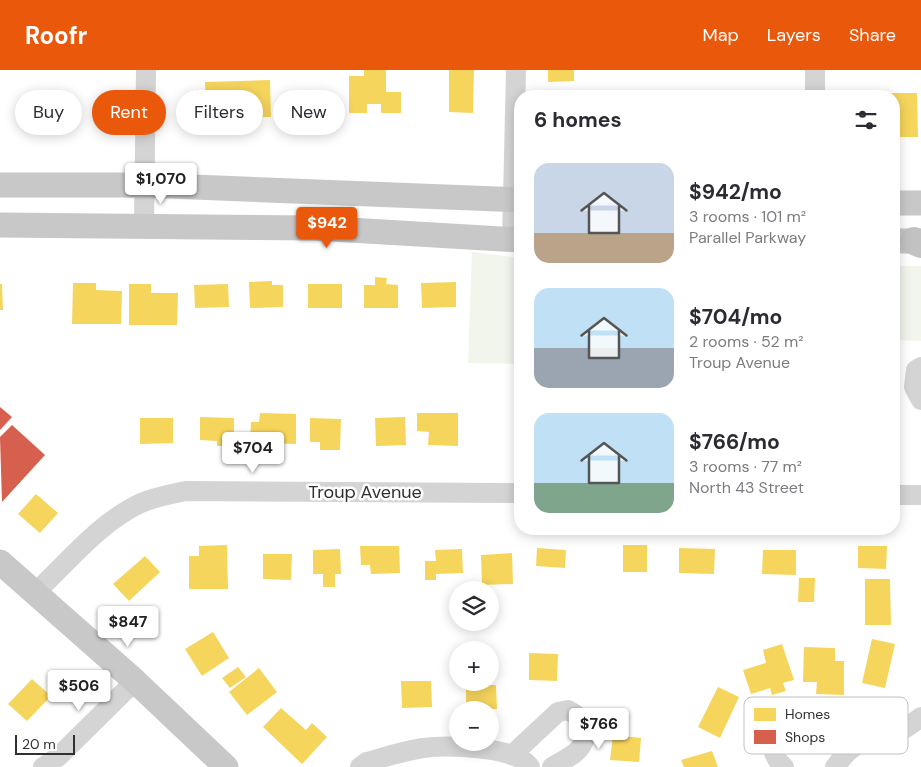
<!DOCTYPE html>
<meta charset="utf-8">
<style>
:root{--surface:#fff;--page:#f7f7f7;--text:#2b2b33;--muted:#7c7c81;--accent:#ea580c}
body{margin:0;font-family:"DM Sans",sans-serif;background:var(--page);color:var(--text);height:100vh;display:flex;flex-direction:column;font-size:19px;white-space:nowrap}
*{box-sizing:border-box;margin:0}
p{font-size:16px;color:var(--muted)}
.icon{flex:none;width:28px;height:28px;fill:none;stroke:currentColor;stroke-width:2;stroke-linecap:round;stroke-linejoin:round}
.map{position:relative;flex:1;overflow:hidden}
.sheet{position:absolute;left:514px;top:20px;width:386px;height:445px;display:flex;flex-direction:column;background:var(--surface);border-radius:20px;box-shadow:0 2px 12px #0003}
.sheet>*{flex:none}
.guide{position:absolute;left:15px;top:20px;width:424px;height:45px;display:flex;gap:10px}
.fabs{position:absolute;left:449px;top:511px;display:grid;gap:10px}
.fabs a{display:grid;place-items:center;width:50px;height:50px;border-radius:50%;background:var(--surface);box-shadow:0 2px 12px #0003;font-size:25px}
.scale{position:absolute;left:15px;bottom:12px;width:60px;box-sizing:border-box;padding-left:5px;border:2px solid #303030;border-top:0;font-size:14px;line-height:18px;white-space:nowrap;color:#303030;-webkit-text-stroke:4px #fff;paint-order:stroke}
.price{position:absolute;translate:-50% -42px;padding:0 11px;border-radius:5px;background:#fff;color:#222;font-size:16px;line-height:32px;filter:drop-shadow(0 1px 2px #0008)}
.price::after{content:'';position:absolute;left:50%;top:30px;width:15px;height:11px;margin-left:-8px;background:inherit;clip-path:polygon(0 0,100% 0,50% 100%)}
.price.active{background:var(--accent);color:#fff}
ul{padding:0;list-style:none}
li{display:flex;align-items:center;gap:15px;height:125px;padding:0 20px}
li span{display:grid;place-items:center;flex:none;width:140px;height:100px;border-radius:15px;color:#555}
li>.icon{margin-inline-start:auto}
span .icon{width:60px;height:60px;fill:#fffc;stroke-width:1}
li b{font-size:21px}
h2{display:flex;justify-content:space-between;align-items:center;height:60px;padding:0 20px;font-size:21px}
.tag{padding:0 18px;border-radius:22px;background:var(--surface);box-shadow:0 2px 12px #0003;font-size:18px;line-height:45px}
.tag.active{background:var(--accent);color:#fff}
header{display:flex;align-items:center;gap:30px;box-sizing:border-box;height:70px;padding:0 25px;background:var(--accent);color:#fff}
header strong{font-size:24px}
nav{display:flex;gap:28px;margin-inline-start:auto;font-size:18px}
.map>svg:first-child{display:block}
.green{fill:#f1f5ec}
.homes{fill:#f6d55c}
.shops{fill:#d6604d}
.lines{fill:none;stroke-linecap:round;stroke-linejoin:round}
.minor{stroke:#d4d4d4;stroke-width:20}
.major{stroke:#c8c8c8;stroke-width:25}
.highway{stroke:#c2c2c2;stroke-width:28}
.labels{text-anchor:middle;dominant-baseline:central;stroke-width:5;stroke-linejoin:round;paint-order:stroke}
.street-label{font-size:18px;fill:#303030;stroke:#fff}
.key{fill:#fff;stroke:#c1c1c1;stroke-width:1}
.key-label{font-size:14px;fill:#303030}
</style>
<header>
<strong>Roofr</strong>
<nav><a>Map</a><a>Layers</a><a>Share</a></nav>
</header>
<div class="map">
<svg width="921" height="697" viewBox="0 0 921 697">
<rect width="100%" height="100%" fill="#fff"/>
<g class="green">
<path d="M 472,182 L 520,188 L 520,294 L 468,293 Z"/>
<path d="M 894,196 L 921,196 L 921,271 L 894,270 Z"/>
</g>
<g class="homes">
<path d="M 364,0 L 386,0 L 386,22 L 401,22 L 401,43 L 381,43 L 381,34 L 367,34 L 367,43 L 349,43 L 349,6 L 364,6 Z"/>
<path d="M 449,0 L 474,0 L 473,43 L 449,42 Z"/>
<path d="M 548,0 L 574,0 L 574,11 L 548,12 Z"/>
<path d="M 270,10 L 271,47 L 206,48 L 205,12 Z"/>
<path d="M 886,23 L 917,23 L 918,67 L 894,67 L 894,26 L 887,26 Z"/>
<path d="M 375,207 L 387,208 L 386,214 L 398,215 L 398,238 L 364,238 L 364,215 L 375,215 Z"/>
<path d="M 272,211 L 272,215 L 283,215 L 283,237 L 250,238 L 249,212 Z"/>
<path d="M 456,212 L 456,237 L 422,238 L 421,213 Z"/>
<path d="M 73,213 L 96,213 L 96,220 L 122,221 L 121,254 L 72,254 Z"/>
<path d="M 0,214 L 2,214 L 3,240 L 0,240 Z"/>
<path d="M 129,214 L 151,214 L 151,223 L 178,223 L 177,255 L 129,255 Z"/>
<path d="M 228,214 L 229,237 L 195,238 L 194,215 Z"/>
<rect x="308" y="214" width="34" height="24"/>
<path d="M 260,343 L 296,344 L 296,374 L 250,373 L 251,352 L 259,352 Z"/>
<path d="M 417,343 L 458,343 L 458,376 L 428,375 L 429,362 L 417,361 Z"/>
<path d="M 200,347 L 234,348 L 234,376 L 217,376 L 217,371 L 200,370 Z"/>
<path d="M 405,347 L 406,375 L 376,376 L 375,348 Z"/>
<path d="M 140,348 L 173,348 L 173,373 L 140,374 Z"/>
<path d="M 310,348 L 341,349 L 340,380 L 320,380 L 320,372 L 310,372 Z"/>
<path d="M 36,424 L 58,443 L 40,463 L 18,444 Z"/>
<path d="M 227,475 L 228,519 L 189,519 L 189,486 L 199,486 L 199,476 Z"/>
<rect x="623" y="475" width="24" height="27"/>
<path d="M 360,476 L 399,476 L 400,503 L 371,504 L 370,495 L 361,495 Z"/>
<path d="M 858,476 L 887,476 L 886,499 L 858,498 Z"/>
<path d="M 537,478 L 566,480 L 565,498 L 536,496 Z"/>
<path d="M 679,478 L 715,479 L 714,504 L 679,503 Z"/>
<path d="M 340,479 L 341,504 L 335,504 L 335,517 L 323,517 L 323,504 L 313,504 L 313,480 Z"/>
<path d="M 462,479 L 463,503 L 436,504 L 436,510 L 425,510 L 425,491 L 436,491 L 435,480 Z"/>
<path d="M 763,480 L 796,480 L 796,505 L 762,504 Z"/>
<path d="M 512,483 L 513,514 L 482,515 L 481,485 Z"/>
<path d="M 263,484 L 292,484 L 291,510 L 263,509 Z"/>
<path d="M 145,486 L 160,502 L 129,531 L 113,514 Z"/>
<path d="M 799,508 L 815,508 L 814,532 L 798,532 Z"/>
<path d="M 865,509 L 890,509 L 891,555 L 865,555 Z"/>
<path d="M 213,562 L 229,588 L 202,606 L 185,579 Z"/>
<path d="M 872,569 L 895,574 L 885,618 L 862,613 Z"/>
<path d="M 782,574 L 794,610 L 783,613 L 786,621 L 772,625 L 770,618 L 751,624 L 743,600 L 766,593 L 763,580 Z"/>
<path d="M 804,577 L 835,578 L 835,591 L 844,591 L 844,625 L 816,624 L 817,612 L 803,612 Z"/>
<path d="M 529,583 L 558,584 L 557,611 L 529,610 Z"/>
<path d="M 238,597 L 246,607 L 230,618 L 222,608 Z"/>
<path d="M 259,598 L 277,622 L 247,645 L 229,622 Z"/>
<path d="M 32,609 L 51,626 L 27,651 L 8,634 Z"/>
<path d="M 401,611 L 431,611 L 432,637 L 402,638 Z"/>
<path d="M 466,615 L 496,615 L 497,639 L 466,639 Z"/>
<path d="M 718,617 L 739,627 L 720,668 L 698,657 Z"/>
<path d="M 281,638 L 306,660 L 312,653 L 327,667 L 302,694 L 263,657 Z"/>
<path d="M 613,665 L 641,668 L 639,692 L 610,690 Z"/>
<path d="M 712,681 L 718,697 L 684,697 L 681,690 Z"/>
</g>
<g class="shops">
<path d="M 0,337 L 12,347 L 0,360 Z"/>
<path d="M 12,355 L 45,385 L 2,432 L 0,367 Z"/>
</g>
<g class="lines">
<g class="minor">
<path d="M 815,26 L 815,0"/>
<path d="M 144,155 L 146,0"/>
<path d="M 512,170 L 516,0"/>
<path d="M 921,297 L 916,300 L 914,317 L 921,330"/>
<path d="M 894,425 L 921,425"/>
<path d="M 35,523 C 68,492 100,452 141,433 C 155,427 172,424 186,421 L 520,423"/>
<path d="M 513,684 L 558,642 L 568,640 C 585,648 592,668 576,682 C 569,688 560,692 552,697"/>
<path d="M 43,697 L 58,687 L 135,611"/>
<path d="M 360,697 L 367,692 C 385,687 404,681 423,678 C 446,675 517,676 530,697"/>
<path d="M 784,697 C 772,686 768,672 779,660 L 797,658 L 864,671"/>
<path d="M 835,697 C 858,665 867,675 898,662 C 906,659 914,652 921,647"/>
</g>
<g class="major">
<path d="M 0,115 L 144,115 L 520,130"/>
<path d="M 894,133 L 921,133"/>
<path d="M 0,155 L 316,158 L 520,170"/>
<path d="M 894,171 L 921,171"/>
<path d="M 0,492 L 135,611 L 226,697"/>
</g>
<path class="highway" d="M 914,171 L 921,174"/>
</g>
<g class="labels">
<g class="street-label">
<text x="365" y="422">Troup Avenue</text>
</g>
</g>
<rect x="744" y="627" width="164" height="57" rx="8" class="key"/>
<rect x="754" y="638" width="22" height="13" fill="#f6d55c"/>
<rect x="754" y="660" width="22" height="14" fill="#d6604d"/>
<g class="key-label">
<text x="785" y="649">Homes</text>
<text x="785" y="672">Shops</text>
</g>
</svg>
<div class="fabs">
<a><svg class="icon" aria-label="layers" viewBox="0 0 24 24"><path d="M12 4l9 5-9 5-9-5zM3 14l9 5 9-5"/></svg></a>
<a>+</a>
<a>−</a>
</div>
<div class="scale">20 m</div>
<b class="price" style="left:161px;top:135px">$1,070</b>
<b class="price active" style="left:327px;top:179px">$942</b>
<b class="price" style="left:253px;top:404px">$704</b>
<b class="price" style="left:128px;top:578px">$847</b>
<b class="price" style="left:79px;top:642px">$506</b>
<b class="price" style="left:599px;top:680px">$766</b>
<div class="guide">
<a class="tag">Buy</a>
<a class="tag active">Rent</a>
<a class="tag">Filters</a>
<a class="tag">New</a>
</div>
<section class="sheet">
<h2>6 homes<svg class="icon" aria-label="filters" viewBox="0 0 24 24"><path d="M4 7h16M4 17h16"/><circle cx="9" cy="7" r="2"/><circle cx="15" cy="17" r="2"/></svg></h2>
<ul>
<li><span style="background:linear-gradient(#c9d6e8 70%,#b9a48a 0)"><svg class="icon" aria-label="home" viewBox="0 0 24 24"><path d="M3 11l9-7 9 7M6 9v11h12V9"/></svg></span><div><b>$942/mo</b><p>3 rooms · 101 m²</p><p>Parallel Parkway</p></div></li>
<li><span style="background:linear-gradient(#bfe0f5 60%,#9aa5b1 0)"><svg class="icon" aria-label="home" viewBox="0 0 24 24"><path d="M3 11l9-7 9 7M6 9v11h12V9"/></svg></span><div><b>$704/mo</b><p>2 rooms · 52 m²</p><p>Troup Avenue</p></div></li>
<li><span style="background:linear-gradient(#bfe0f5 70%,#7fa58c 0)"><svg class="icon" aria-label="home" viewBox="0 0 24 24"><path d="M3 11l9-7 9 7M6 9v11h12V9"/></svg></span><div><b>$766/mo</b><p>3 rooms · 77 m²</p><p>North 43 Street</p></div></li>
</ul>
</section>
</div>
